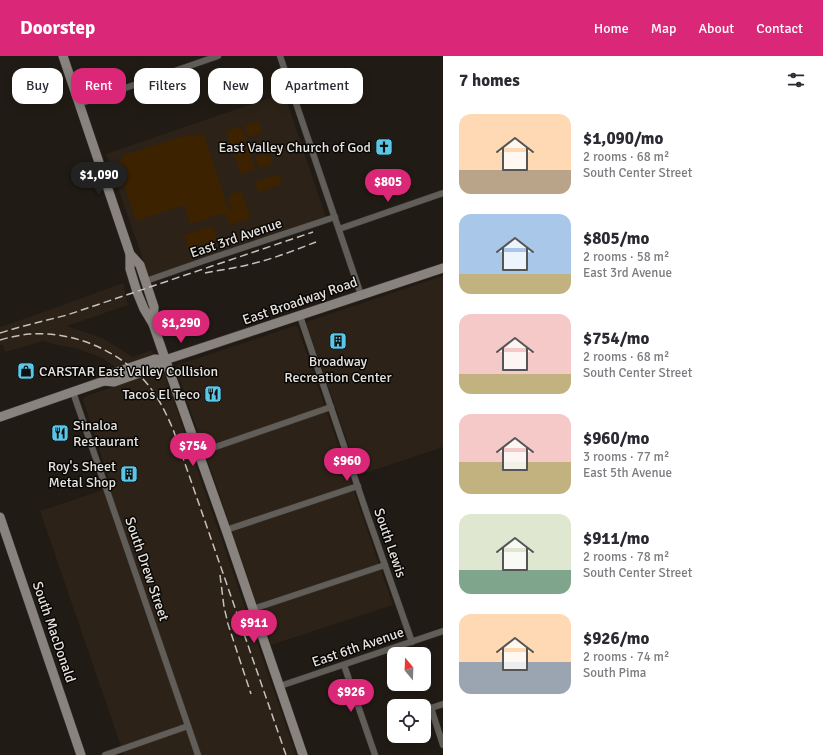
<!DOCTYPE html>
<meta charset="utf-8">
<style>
:root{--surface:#fff;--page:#f2f2f3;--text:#2b2b33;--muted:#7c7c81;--accent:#db2777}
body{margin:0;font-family:Signika,sans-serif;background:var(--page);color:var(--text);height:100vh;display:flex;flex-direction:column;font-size:15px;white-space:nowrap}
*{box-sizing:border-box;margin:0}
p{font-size:13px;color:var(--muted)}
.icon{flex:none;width:22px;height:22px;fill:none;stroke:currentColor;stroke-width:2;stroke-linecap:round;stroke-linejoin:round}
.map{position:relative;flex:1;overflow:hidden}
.panel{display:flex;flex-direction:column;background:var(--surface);width:380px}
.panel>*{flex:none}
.guide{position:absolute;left:12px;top:12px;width:371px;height:36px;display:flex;gap:8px}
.needle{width:26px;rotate:341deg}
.buttons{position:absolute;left:387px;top:591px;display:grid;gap:8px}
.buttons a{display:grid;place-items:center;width:44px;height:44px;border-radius:8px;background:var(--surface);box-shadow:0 2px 10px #0003;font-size:20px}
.price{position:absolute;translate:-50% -34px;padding:0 9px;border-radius:14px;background:var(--accent);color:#fff;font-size:13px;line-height:26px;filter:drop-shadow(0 1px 2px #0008)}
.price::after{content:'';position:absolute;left:50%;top:24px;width:12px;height:9px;margin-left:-6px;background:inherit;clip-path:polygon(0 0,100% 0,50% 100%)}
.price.selected{background:#222;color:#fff}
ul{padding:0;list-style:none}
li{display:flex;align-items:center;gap:12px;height:100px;padding:0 16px}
li span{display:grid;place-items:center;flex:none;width:112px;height:80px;border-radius:12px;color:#555}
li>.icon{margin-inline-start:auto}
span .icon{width:48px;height:48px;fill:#fffc;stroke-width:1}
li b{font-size:17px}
h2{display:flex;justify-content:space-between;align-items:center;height:48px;padding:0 16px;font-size:17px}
.pill{padding:0 14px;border-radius:12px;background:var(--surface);box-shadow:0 2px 10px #0003;font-size:14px;line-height:36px}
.pill.selected{background:var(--accent);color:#fff}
header{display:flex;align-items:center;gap:24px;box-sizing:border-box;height:56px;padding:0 20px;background:var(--accent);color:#fff}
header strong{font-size:19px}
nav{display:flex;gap:22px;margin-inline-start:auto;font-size:14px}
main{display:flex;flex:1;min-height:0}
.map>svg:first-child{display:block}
.built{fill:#2c2217}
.green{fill:#3d2200}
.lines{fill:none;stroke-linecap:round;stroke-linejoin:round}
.street-casing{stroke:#3d3731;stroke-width:7}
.secondary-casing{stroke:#3d3731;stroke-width:10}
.street{stroke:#615e5a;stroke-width:6}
.secondary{stroke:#88837e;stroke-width:9}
.rail{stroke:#c6c2be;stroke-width:1.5;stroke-dasharray:8 4;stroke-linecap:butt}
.labels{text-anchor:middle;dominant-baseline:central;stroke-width:3;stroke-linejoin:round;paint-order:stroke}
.poi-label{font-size:14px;fill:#e6e2de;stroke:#090705;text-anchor:end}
.street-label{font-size:14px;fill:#e6e2de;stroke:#090705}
</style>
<header>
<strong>Doorstep</strong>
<nav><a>Home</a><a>Map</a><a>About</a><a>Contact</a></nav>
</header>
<main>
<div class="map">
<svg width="443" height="699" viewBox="0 0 443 699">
<rect width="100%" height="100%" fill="#211b15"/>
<g class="built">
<path d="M 284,37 L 328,167 L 151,226 L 106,98 Z"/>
<path d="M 443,220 L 443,391 L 359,419 L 307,269 L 307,267 L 309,265 Z"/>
<path d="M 123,227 L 128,249 L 67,270 L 102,282 L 133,301 L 152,294 L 159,315 L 163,315 L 164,317 L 296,699 L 124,699 L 40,455 L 112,431 L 83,344 L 84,342 L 86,340 L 131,325 L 126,318 L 102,302 L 75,292 L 52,288 L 43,285 L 5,296 L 3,289 L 0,289 L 0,271 L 41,257 Z"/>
<path d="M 294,270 L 296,270 L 298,272 L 393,549 L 271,589 L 176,312 L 178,309 Z"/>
</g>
<g class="green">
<path d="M 258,65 L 262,77 L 248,81 L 244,70 Z"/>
<path d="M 241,71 L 255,113 L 241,118 L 226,75 Z"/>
<path d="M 203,77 L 229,155 L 232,154 L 228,141 L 230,140 L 230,139 L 241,135 L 251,162 L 230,169 L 225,157 L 190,168 L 184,149 L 136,165 L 117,106 L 122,104 L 124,99 L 187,79 L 190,79 L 191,81 Z"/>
<path d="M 269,96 L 273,108 L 259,112 L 255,101 Z"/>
<path d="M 279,118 L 282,128 L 258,136 L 255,126 Z"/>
<path d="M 212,170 L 217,184 L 188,193 L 184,179 Z"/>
</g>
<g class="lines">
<defs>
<g id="street">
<path d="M 280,0 L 361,239"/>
<path d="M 79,48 L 218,0"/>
<path d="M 339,173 L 443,137"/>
<path d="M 146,225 L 206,204 L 335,161"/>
<path d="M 300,260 L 367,458 L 412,586"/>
<path d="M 73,336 L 198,699"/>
<path d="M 198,397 L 331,351"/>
<path d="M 226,474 L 358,430"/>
<path d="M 253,553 L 385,509"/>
<path d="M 344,609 L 375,699"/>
<path d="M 280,630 L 443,575"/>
<path d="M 443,648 L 431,652 L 443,689"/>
<path d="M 105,699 L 188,670"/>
</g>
<g id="secondary">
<path d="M 63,0 L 130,198 L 130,213 L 137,236 L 144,253 L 153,268 L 169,314 L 226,474 L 303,699"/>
<path d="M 130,198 L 140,209 L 154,251 L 153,268"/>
<path d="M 104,325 L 111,318 L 155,303 L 165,304"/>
<path d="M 0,361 L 104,325 L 114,326 L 159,310 L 165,304 L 443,212"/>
<path d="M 0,461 L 81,699"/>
</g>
</defs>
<use href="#street" class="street-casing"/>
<use href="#secondary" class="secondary-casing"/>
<use href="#street" class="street"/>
<use href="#secondary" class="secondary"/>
<g class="rail">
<path d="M 205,217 C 220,214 236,212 251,208 C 273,203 295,194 316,186"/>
<path d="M 0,277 C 22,270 44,265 67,259 L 313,176"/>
<path d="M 0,284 C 10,281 20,279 30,278 C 71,275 116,293 143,323 C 157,338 165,355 173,373 L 286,699"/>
<path d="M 220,519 L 224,551 L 228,568 L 251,638"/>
</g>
</g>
<defs>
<symbol id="church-square" viewBox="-11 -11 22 22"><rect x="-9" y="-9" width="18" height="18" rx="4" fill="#5bc7e7" stroke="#090705"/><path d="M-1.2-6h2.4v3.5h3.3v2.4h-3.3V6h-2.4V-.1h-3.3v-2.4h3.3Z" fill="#111"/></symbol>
<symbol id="building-square" viewBox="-11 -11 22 22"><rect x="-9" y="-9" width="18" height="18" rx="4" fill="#5bc7e7" stroke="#090705"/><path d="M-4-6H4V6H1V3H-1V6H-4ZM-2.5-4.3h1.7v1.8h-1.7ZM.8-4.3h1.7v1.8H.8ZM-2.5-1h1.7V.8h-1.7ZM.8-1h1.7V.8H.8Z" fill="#111"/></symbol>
<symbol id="shop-square" viewBox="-11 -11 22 22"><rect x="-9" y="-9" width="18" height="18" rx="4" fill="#5bc7e7" stroke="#090705"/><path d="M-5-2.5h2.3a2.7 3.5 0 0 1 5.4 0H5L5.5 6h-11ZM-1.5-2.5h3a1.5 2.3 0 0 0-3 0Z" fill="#111"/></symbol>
<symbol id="restaurant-square" viewBox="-11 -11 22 22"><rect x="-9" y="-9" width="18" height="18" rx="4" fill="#5bc7e7" stroke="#090705"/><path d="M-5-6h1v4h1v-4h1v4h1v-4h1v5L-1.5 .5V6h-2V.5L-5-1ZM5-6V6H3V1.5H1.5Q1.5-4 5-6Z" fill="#111"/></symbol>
</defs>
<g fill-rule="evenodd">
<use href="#church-square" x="374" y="81" width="20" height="20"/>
<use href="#building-square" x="328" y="275" width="20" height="20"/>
<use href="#shop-square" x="16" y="305" width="20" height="20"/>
<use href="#restaurant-square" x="203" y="328" width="20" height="20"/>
<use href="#restaurant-square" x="50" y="367" width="20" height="20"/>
<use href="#building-square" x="119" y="408" width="20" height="20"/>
</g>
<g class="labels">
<g class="poi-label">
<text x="371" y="91">East Valley Church of God</text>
<text x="338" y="305" text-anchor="middle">Broadway<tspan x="338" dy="16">Recreation Center</tspan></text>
<text x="39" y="315" text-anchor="start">CARSTAR East Valley Collision</text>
<text x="200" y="338">Tacos El Teco</text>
<text x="73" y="369" text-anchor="start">Sinaloa<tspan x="73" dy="16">Restaurant</tspan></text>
<text x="116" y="410">Roy's Sheet<tspan x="116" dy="16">Metal Shop</tspan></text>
</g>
<g class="street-label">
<text transform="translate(236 182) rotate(-19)">East 3rd Avenue</text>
<text transform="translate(300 245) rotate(-19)">East Broadway Road</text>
<text transform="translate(390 487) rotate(71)">South Lewis</text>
<text transform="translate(147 513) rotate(71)">South Drew Street</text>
<text transform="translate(54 576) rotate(71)">South MacDonald</text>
<text transform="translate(358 591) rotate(-19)">East 6th Avenue</text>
</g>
</g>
</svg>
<div class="buttons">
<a><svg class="needle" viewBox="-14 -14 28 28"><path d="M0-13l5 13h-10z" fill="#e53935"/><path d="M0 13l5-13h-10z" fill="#7c7c81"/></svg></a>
<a><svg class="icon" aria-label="locate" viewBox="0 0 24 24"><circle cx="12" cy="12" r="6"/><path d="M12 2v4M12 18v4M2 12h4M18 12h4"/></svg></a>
</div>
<b class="price selected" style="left:99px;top:140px">$1,090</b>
<b class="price" style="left:388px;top:147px">$805</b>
<b class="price" style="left:181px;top:288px">$1,290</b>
<b class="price" style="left:193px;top:411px">$754</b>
<b class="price" style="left:347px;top:426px">$960</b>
<b class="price" style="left:254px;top:588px">$911</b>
<b class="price" style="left:351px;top:657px">$926</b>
<div class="guide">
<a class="pill">Buy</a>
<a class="pill selected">Rent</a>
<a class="pill">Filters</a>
<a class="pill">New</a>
<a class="pill">Apartment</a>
</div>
</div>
<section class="panel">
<h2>7 homes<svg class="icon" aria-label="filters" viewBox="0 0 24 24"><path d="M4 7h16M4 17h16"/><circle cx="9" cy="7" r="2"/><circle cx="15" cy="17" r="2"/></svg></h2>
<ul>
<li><span style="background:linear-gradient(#ffd9b3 70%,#b9a48a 0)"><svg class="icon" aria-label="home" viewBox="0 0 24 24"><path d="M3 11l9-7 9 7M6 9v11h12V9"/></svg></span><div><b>$1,090/mo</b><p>2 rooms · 68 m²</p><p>South Center Street</p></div></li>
<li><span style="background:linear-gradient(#a9c7e8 75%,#c2b280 0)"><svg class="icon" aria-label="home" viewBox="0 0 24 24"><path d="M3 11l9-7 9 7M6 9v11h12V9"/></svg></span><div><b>$805/mo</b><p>2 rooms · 58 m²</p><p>East 3rd Avenue</p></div></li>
<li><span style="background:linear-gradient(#f6c9c9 75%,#c2b280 0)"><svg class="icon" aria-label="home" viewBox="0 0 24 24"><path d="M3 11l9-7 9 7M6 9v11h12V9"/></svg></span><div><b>$754/mo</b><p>2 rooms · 68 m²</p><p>South Center Street</p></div></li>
<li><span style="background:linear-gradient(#f6c9c9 60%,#c2b280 0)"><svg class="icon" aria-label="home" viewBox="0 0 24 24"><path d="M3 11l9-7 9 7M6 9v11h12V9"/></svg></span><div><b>$960/mo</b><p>3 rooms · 77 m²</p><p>East 5th Avenue</p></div></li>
<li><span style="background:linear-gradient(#dfe7d0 70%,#7fa58c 0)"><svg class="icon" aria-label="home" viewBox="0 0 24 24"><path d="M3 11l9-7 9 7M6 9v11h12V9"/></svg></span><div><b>$911/mo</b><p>2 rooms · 78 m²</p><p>South Center Street</p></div></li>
<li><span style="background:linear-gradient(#ffd9b3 60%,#9aa5b1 0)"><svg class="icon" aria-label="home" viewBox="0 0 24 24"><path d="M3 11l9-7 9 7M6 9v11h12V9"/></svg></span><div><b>$926/mo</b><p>2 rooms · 74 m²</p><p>South Pima</p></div></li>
</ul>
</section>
</main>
